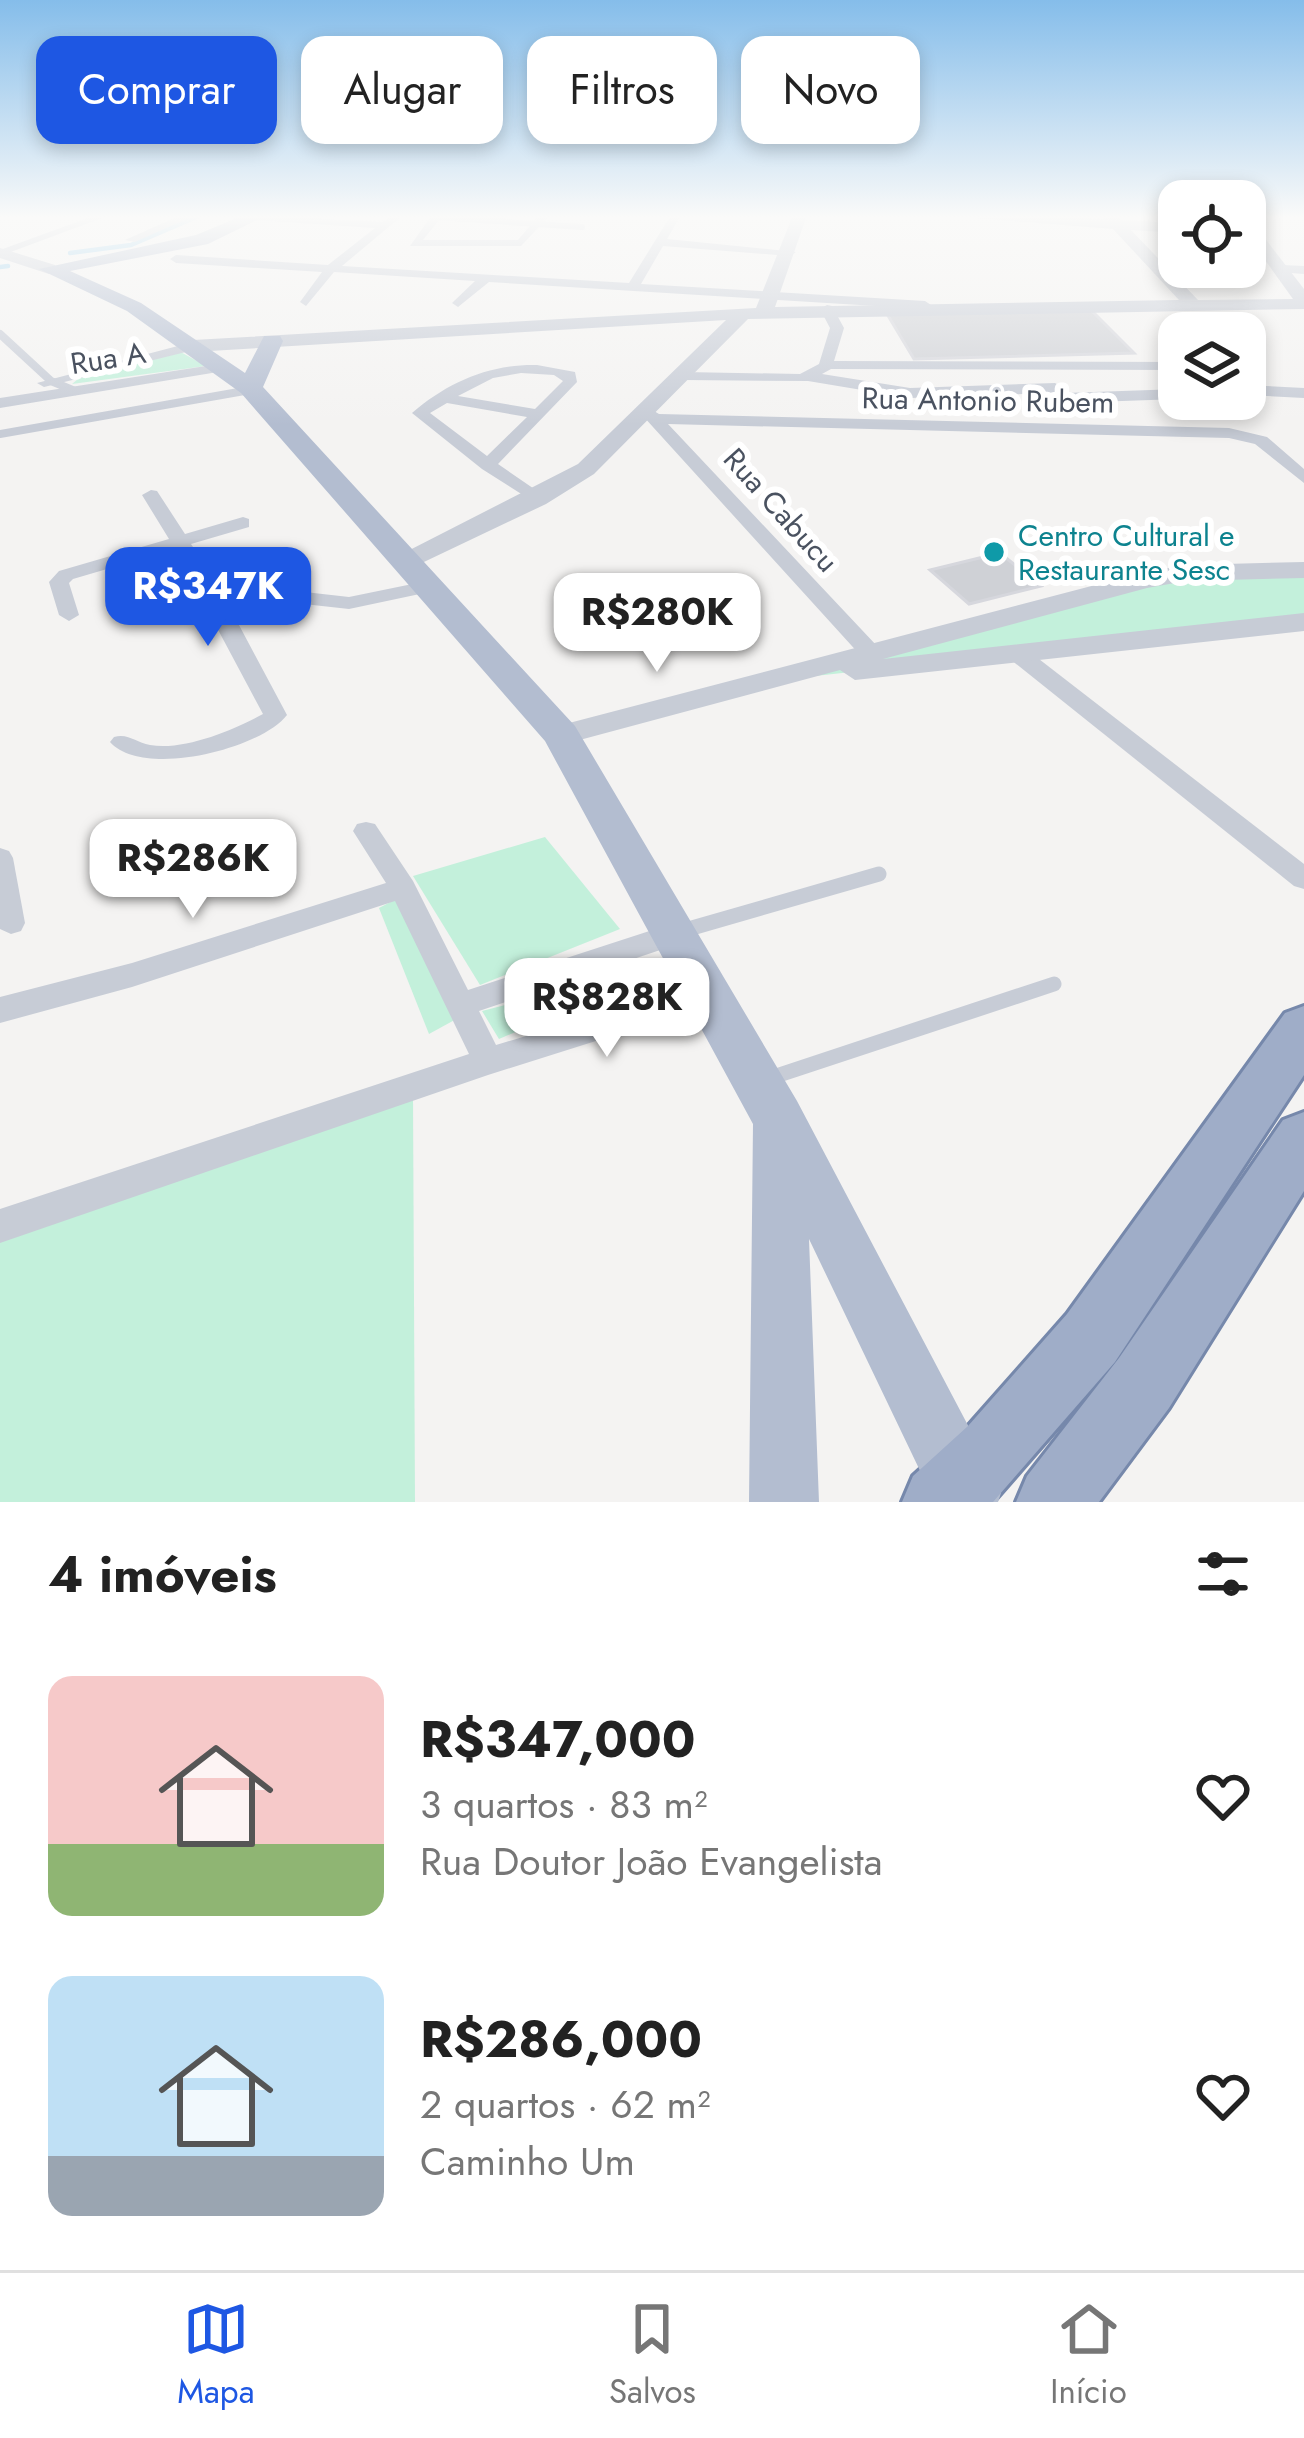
<!DOCTYPE html>
<html lang="pt">
<meta charset="utf-8">
<style>
:root{--surface:#fff;--page:#f2f2f2;--text:#222;--muted:#767676;--line:#e0e0e0;--accent:#1e57e3}
body{margin:0;font-family:Jost,sans-serif;background:var(--page);color:var(--text);height:100vh;display:flex;flex-direction:column;font-size:45px;white-space:nowrap}
*{box-sizing:border-box;margin:0}
p{font-size:39px;color:var(--muted)}
.icon{flex:none;width:66px;height:66px;fill:none;stroke:currentColor;stroke-width:2;stroke-linecap:round;stroke-linejoin:round}
.map{position:relative;height:1502px;overflow:hidden}
.drawer{display:flex;flex-direction:column;background:var(--surface);flex:1}
.drawer>*{flex:none}
.hud{position:absolute;left:36px;top:36px;width:1233px;height:108px;display:flex;gap:24px}
.tools{position:absolute;left:1158px;top:180px;display:grid;gap:24px}
.tools a{display:grid;place-items:center;width:108px;height:108px;border-radius:24px;background:var(--surface);box-shadow:0 6px 18px #0003;font-size:60px}
.price{position:absolute;translate:-50% -102px;padding:0 27px;border-radius:24px;background:#fff;color:#222;font-size:39px;line-height:78px;filter:drop-shadow(0 3px 6px #0008)}
.price::after{content:'';position:absolute;left:50%;top:72px;width:36px;height:27px;margin-left:-18px;background:inherit;clip-path:polygon(0 0,100% 0,50% 100%)}
.price.active{background:var(--accent);color:#fff}
ul{padding:0;list-style:none}
li{display:flex;align-items:center;gap:36px;height:300px;padding:0 48px}
li span{display:grid;place-items:center;flex:none;width:336px;height:240px;border-radius:24px;color:#555}
li>.icon{margin-inline-start:auto}
span .icon{width:144px;height:144px;fill:#fffc;stroke-width:1}
li b{font-size:51px}
h2{display:flex;justify-content:space-between;align-items:center;height:144px;padding:0 48px;font-size:51px}
.chip{padding:0 42px;border-radius:24px;background:var(--surface);box-shadow:0 6px 18px #0003;font-size:42px;line-height:108px}
.chip.active{background:var(--accent);color:#fff}
.dock{display:flex;justify-content:space-around;align-items:center;height:168px;border-top:3px solid var(--line);background:var(--surface);font-size:33px;color:var(--muted)}
.dock a{display:grid;justify-items:center;gap:6px}
.dock .active{color:var(--accent)}
.map>svg:first-child{display:block}
.green{fill:#c3f0db}
.lines{fill:none;stroke-linecap:round;stroke-linejoin:round}
.stream{stroke:#91cbec;stroke-width:4.5}
.building{fill:#cfd1d6;stroke:#d6d7dd;stroke-width:3}
.trunk-casing{stroke:#7688ab;stroke-width:6}
.service-far2{stroke:#c7ccd6;stroke-width:6}
.service-far1{stroke:#c7ccd6;stroke-width:8}
.service{stroke:#c7ccd6;stroke-width:15}
.minor{fill:#c7ccd6;fill-rule:evenodd}
.tertiary{fill:#c7ccd6;fill-rule:evenodd}
.primary{fill:#b3bdd0;fill-rule:evenodd}
.trunk{fill:#9fadc8;fill-rule:evenodd}
.culture-dot{fill:#0f9aa8;stroke:#fff;stroke-width:4.5}
.labels{text-anchor:middle;dominant-baseline:central;stroke-width:12;stroke-linejoin:round;paint-order:stroke}
.far-street-label{font-size:30px;fill:#4a5260;stroke:#fff}
.far-culture-label{font-size:30px;fill:#0d838f;stroke:#fff;text-anchor:start}
</style>
<div class="map">
<svg width="1304" height="1502" viewBox="0 0 1304 1502">
<rect width="100%" height="100%" fill="#f4f3f2"/>
<g class="green">
<path d="M 177,350 L 206,366 L 72,384 L 78,379 Z"/>
<path d="M 1304,570 L 1304,622 L 770,681 L 1145,580 Z"/>
<path d="M 545,837 L 620,929 L 480,985 L 413,876 Z"/>
<path d="M 400,897 L 460,1017 L 429,1034 L 379,908 Z"/>
<path d="M 577,974 L 626,980 L 583,1017 L 567,1010 L 499,1039 L 482,1011 L 537,997 L 531,993 Z"/>
<path d="M 413,1097 L 415,1502 L 0,1502 L 0,1230 Z"/>
</g>
<g class="lines">
<g class="stream">
<path d="M 70,253 L 131,245 L 201,215"/>
<path d="M 0,267 L 8,266"/>
</g>
</g>
<g class="building">
<path d="M 1090,309 L 1134,353 L 914,359 L 887,314 Z"/>
<path d="M 1000,553 L 1041,586 L 969,604 L 930,570 Z"/>
</g>
<g class="lines">
<defs>
<g id="trunk">
<path d="M 1304,1006 L 1304,1075 L 1115,1362 L 993,1502 L 902,1502 L 913,1476 L 968,1426 L 1067,1314 L 1285,1013 Z"/>
<path d="M 1304,1112 L 1304,1191 L 1169,1408 L 1099,1502 L 1016,1502 L 1027,1476 L 1119,1358 L 1283,1120 Z"/>
</g>
</defs>
<use href="#trunk" class="trunk-casing"/>
<path class="service-far2" d="M 435,217 L 582,227"/>
<g class="service-far1">
<path d="M 0,334 L 51,381 L 75,391"/>
<path d="M 0,434 L 250,390"/>
</g>
<g class="service">
<path d="M 678,932 L 879,874"/>
<path d="M 770,1078 L 1054,984"/>
</g>
<g class="minor">
<path d="M 96,215 L 110,215 L 0,256 L 0,250 Z"/>
<path d="M 181,215 L 195,215 L 135,242 L 125,240 Z"/>
<path d="M 250,215 L 383,222 L 392,215 L 403,215 L 342,266 L 629,283 L 671,215 L 681,215 L 667,239 L 796,252 L 790,256 L 663,246 L 641,284 L 925,301 L 931,305 L 925,309 L 489,282 L 458,307 L 452,303 L 475,281 L 334,272 L 306,306 L 300,302 L 322,272 L 176,263 L 170,259 L 176,255 L 328,265 L 375,228 L 254,220 Z"/>
<path d="M 432,215 L 443,215 L 423,240 L 518,240 L 539,215 L 550,215 L 521,246 L 410,246 Z"/>
<path d="M 1282,265 L 1304,266 L 1304,274 L 1278,272 Z"/>
<path d="M 827,305 L 832,306 L 844,328 L 834,361 L 1179,362 L 1179,370 L 831,369 L 822,374 L 910,388 L 1055,383 L 1063,388 L 1055,393 L 910,398 L 808,381 L 684,380 L 677,376 L 684,372 L 800,374 L 819,364 L 830,328 L 820,309 Z"/>
<path d="M 193,342 L 198,343 L 198,349 L 44,387 L 37,383 Z"/>
<path d="M 225,363 L 230,364 L 230,370 L 0,408 L 0,398 Z"/>
<path d="M 537,365 L 575,372 L 577,382 L 498,464 L 543,495 L 543,503 L 537,504 L 482,469 L 412,413 C 448,382 490,364 537,365 ZM 521,373 L 554,375 L 563,381 L 535,409 L 458,396 L 493,378 ZM 447,403 L 527,417 L 487,456 L 430,413 Z"/>
<path d="M 1245,385 L 1304,388 L 1304,398 L 1245,395 Z"/>
<path d="M 1179,389 L 1179,399 L 1065,403 L 1057,398 L 1065,393 Z"/>
<path d="M 649,408 L 659,414 L 1229,428 L 1267,437 L 1304,469 L 1304,483 L 1255,444 L 1229,438 L 668,424 L 877,646 L 880,651 L 877,656 L 861,656 L 643,416 L 643,410 Z"/>
<path d="M 151,490 L 157,491 L 185,534 L 243,517 L 249,519 L 249,527 L 191,544 L 216,582 L 349,597 L 427,581 L 437,587 L 434,591 L 349,609 L 223,595 L 287,715 C 261,749 143,779 110,742 L 114,737 C 129,733 136,743 150,745 C 184,751 234,730 263,714 L 175,549 L 73,579 L 69,583 L 79,615 L 69,621 L 59,615 L 49,582 L 59,571 L 169,539 L 142,495 Z"/>
<path d="M 1018,648 L 1026,649 L 1304,864 L 1304,889 L 1294,886 L 1010,659 L 1007,654 L 1010,649 Z"/>
<path d="M 366,822 L 375,824 L 413,881 L 468,990 L 671,924 L 681,927 L 685,935 L 681,943 L 479,1011 L 496,1045 L 705,982 L 716,985 L 720,994 L 716,1003 L 488,1075 L 0,1243 L 0,1209 L 469,1054 L 395,901 L 132,987 L 0,1023 L 0,997 L 132,963 L 386,883 L 353,831 L 357,824 Z"/>
<path d="M 0,848 L 9,851 L 13,858 L 25,923 L 21,931 L 11,934 L 0,929 Z"/>
</g>
<g class="tertiary">
<path d="M 793,215 L 807,215 L 775,307 L 1179,300 L 1113,229 L 938,215 L 1104,219 L 1102,215 L 1116,215 L 1121,220 L 1179,223 L 1179,233 L 1131,230 L 1198,300 L 1293,299 L 1245,232 L 1245,217 L 1250,219 L 1304,289 L 1304,309 L 748,319 L 594,474 L 546,504 L 405,571 L 396,569 L 396,557 L 578,464 L 726,320 L 193,352 L 183,346 L 193,340 L 756,308 Z"/>
<path d="M 0,248 L 55,265 L 57,269 L 49,274 L 0,258 Z"/>
<path d="M 1304,562 L 1304,578 L 1186,581 L 1147,588 L 883,659 L 1304,613 L 1304,631 L 855,680 L 840,670 L 561,745 L 545,735 L 550,728 L 1145,572 L 1186,565 Z"/>
</g>
<path class="primary" d="M 244,215 L 267,215 L 208,244 L 70,271 L 141,303 L 245,373 L 264,336 L 280,336 L 283,341 L 263,387 L 575,726 L 797,1101 L 991,1469 L 1001,1493 L 998,1502 L 935,1502 L 809,1239 L 819,1502 L 749,1502 L 753,1124 L 545,741 L 241,393 L 127,311 L 39,269 L 196,235 Z"/>
<use href="#trunk" class="trunk"/>
</g>
<linearGradient id="sky" x2="0" y2="1"><stop stop-color="#85bdea"/><stop offset="0.51" stop-color="#fafaf9"/><stop offset="1" stop-color="#fafaf9" stop-opacity="0"/></linearGradient>
<rect width="1304" height="425" fill="url(#sky)"/>
<circle class="culture-dot" cx="994" cy="552" r="12"/>
<g class="labels">
<g class="far-street-label">
<text transform="translate(108 358) rotate(-9)">Rua A</text>
<text transform="translate(988 400) rotate(1)">Rua Antonio Rubem</text>
<text transform="translate(781 510) rotate(48)">Rua Cabucu</text>
</g>
<g class="far-culture-label">
<text x="1018" y="535">Centro Cultural e<tspan x="1018" dy="34">Restaurante Sesc</tspan></text>
</g>
</g>
</svg>
<div class="tools">
<a><svg class="icon" aria-label="locate" viewBox="0 0 24 24"><circle cx="12" cy="12" r="6"/><path d="M12 2v4M12 18v4M2 12h4M18 12h4"/></svg></a>
<a><svg class="icon" aria-label="layers" viewBox="0 0 24 24"><path d="M12 4l9 5-9 5-9-5zM3 14l9 5 9-5"/></svg></a>
</div>
<b class="price active" style="left:208px;top:649px">R$347K</b>
<b class="price" style="left:657px;top:675px">R$280K</b>
<b class="price" style="left:193px;top:921px">R$286K</b>
<b class="price" style="left:607px;top:1060px">R$828K</b>
<div class="hud">
<a class="chip active">Comprar</a>
<a class="chip">Alugar</a>
<a class="chip">Filtros</a>
<a class="chip">Novo</a>
</div>
</div>
<section class="drawer">
<h2>4 imóveis<svg class="icon" aria-label="filters" viewBox="0 0 24 24"><path d="M4 7h16M4 17h16"/><circle cx="9" cy="7" r="2"/><circle cx="15" cy="17" r="2"/></svg></h2>
<ul>
<li><span style="background:linear-gradient(#f6c9c9 70%,#8fb573 0)"><svg class="icon" aria-label="home" viewBox="0 0 24 24"><path d="M3 11l9-7 9 7M6 9v11h12V9"/></svg></span><div><b>R$347,000</b><p>3 quartos · 83 m²</p><p>Rua Doutor João Evangelista</p></div><svg class="icon" aria-label="heart" viewBox="0 0 24 24"><path d="M12 20l-8-8c-3-5 5-10 8-4 3-6 11-1 8 4z"/></svg></li>
<li><span style="background:linear-gradient(#bfe0f5 75%,#9aa5b1 0)"><svg class="icon" aria-label="home" viewBox="0 0 24 24"><path d="M3 11l9-7 9 7M6 9v11h12V9"/></svg></span><div><b>R$286,000</b><p>2 quartos · 62 m²</p><p>Caminho Um</p></div><svg class="icon" aria-label="heart" viewBox="0 0 24 24"><path d="M12 20l-8-8c-3-5 5-10 8-4 3-6 11-1 8 4z"/></svg></li>
</ul>
</section>
<nav class="dock">
<a class="active"><svg class="icon" aria-label="map" viewBox="0 0 24 24"><path d="M3 6l6-2 6 2 6-2v14l-6 2-6-2-6 2zM9 4v14M15 6v14"/></svg>Mapa</a>
<a><svg class="icon" aria-label="saved" viewBox="0 0 24 24"><path d="M7 4h10v16l-5-4-5 4z"/></svg>Salvos</a>
<a><svg class="icon" aria-label="home" viewBox="0 0 24 24"><path d="M3 11l9-7 9 7M6 9v11h12V9"/></svg>Início</a>
</nav>
